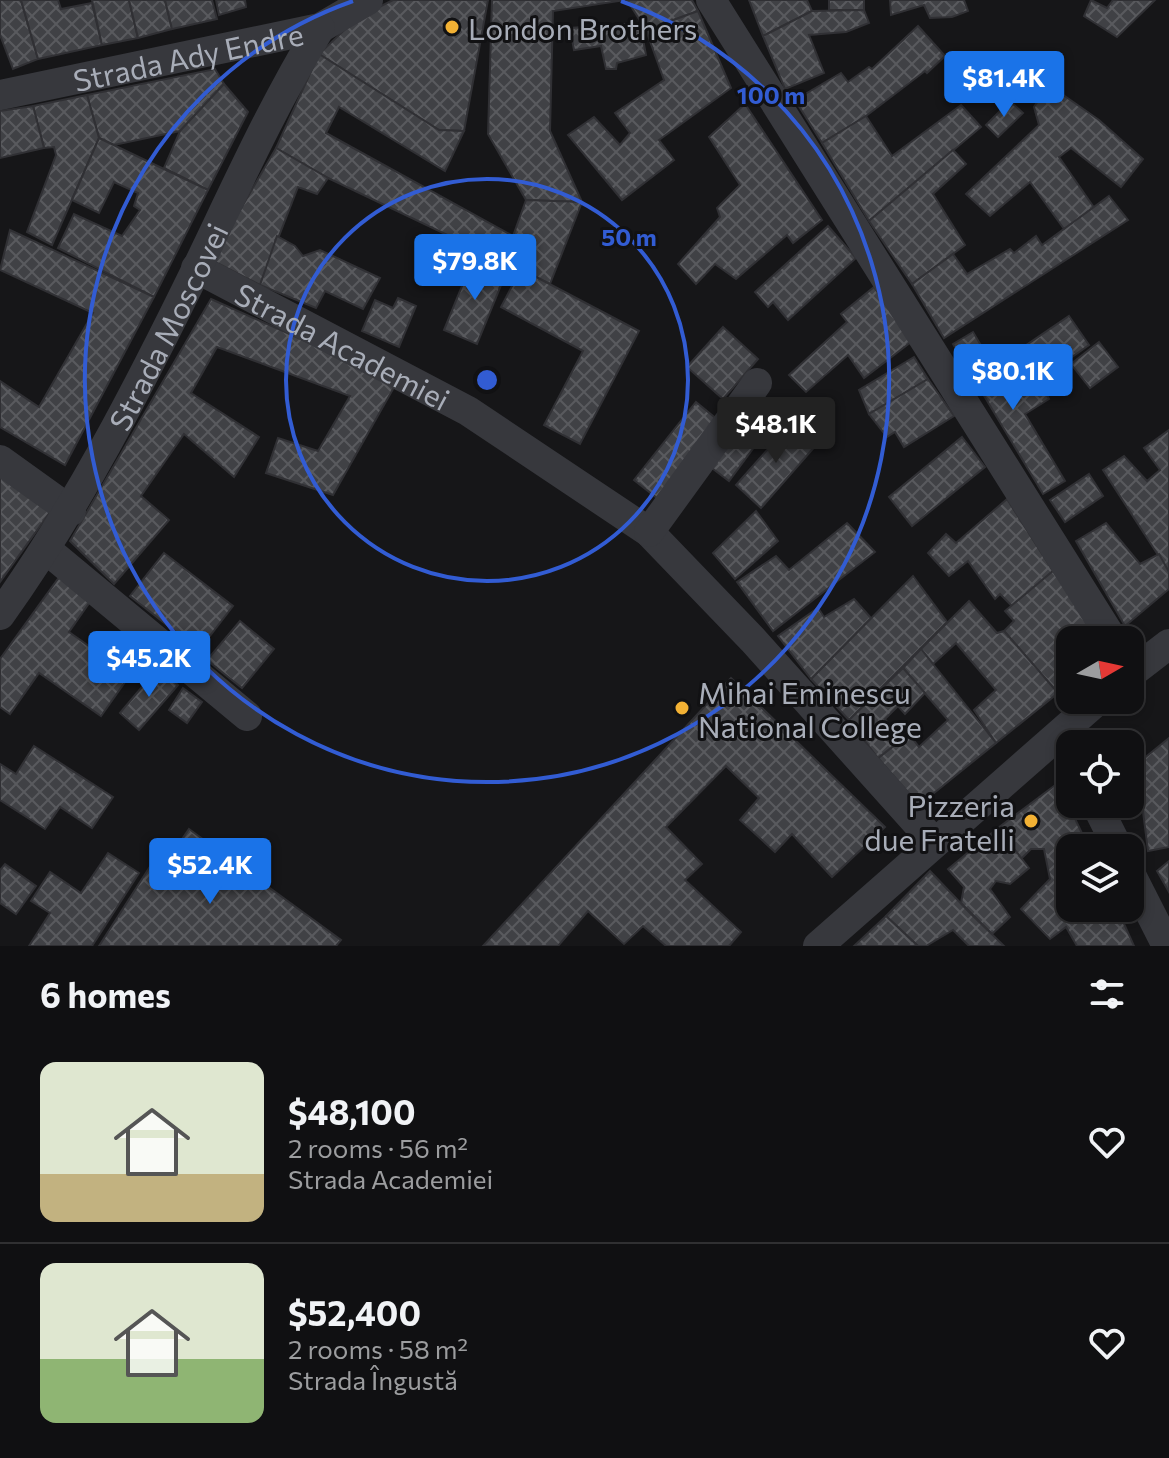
<!DOCTYPE html>
<meta charset="utf-8">
<style>
:root{--surface:#101012;--page:#19191b;--text:#f1f3f6;--muted:#9c9d9f;--line:#303032;--accent:#1a73e8}
body{margin:0;font-family:Commissioner,sans-serif;background:var(--page);color:var(--text);height:100vh;display:flex;flex-direction:column;font-size:30px;white-space:nowrap}
*{box-sizing:border-box;margin:0}
p{font-size:26px;color:var(--muted)}
.icon{flex:none;width:44px;height:44px;fill:none;stroke:currentColor;stroke-width:2;stroke-linecap:round;stroke-linejoin:round}
.map{position:relative;height:946px;overflow:hidden}
.details{display:flex;flex-direction:column;background:var(--surface);flex:1}
.details>*{flex:none}
.needle{width:52px;rotate:81deg}
.controls{position:absolute;left:1056px;top:626px;display:grid;gap:16px}
.controls a{display:grid;place-items:center;width:88px;height:88px;border-radius:16px;background:var(--surface);box-shadow:0 4px 12px #0003,0 0 0 2px var(--line);font-size:40px}
.price{position:absolute;translate:-50% -68px;padding:0 18px;border-radius:8px;background:var(--accent);color:#fff;font-size:26px;line-height:52px;filter:drop-shadow(0 2px 4px #0008)}
.price::after{content:'';position:absolute;left:50%;top:48px;width:24px;height:18px;margin-left:-12px;background:inherit;clip-path:polygon(0 0,100% 0,50% 100%)}
.price.current{background:#222;color:#fff}
ul{padding:0;list-style:none}
li{display:flex;align-items:center;gap:24px;height:200px;padding:0 40px}
li+li{border-top:2px solid var(--line)}
li span{display:grid;place-items:center;flex:none;width:224px;height:160px;border-radius:16px;color:#555}
li>.icon{margin-inline-start:auto}
span .icon{width:96px;height:96px;fill:#fffc;stroke-width:1}
li b{font-size:34px}
h2{display:flex;justify-content:space-between;align-items:center;height:96px;padding:0 40px;font-size:34px}
.map>svg:first-child{display:block}
.building{fill:url(#building-cross-hatch);stroke:#303034;stroke-width:2}
.lines{fill:none;stroke-linecap:round;stroke-linejoin:round}
.minor{stroke:#37383d;stroke-width:30}
.ring{fill:none;stroke:#325cd3;stroke-width:4}
.poi-dot{fill:#f2b134;stroke:#111113;stroke-width:3}
.labels{text-anchor:middle;dominant-baseline:central;stroke-width:6;stroke-linejoin:round;paint-order:stroke}
.poi-label{font-size:30px;fill:#a8adb8;stroke:#111113;text-anchor:start}
.street-label{font-size:30px;fill:#a8adb8;stroke:#111113}
.centre{fill:#325cd3;stroke:#111113;stroke-width:4}
.ring-label{font-size:24px;text-anchor:middle;font-weight:bold;fill:#325cd3;stroke:#111113;stroke-width:6;stroke-linejoin:round;paint-order:stroke}
</style>
<div class="map">
<svg width="1169" height="946" viewBox="0 0 1169 946">
<defs>
<pattern id="building-cross-hatch" width="8" height="8" patternUnits="userSpaceOnUse" patternTransform="scale(2)"><rect width="8" height="8" fill="#404145"/><path d="M0 0l8 8M0 8l8-8" fill="none" stroke="#595a5e"/></pattern>
</defs>
<rect width="100%" height="100%" fill="#161618"/>
<g class="building">
<path d="M 0,0 L 21,0 L 38,59 L 13,69 L 0,35 Z"/>
<path d="M 21,0 L 58,0 L 61,9 L 92,3 L 102,45 L 38,59 Z"/>
<path d="M 92,0 L 129,0 L 138,38 L 102,45 Z"/>
<path d="M 129,0 L 165,0 L 172,29 L 138,38 Z"/>
<path d="M 165,0 L 212,0 L 217,19 L 172,29 Z"/>
<path d="M 216,0 L 245,0 L 246,7 L 219,15 Z"/>
<path d="M 393,0 L 488,0 L 464,131 L 439,130 L 319,54 L 357,18 Z"/>
<path d="M 492,0 L 625,0 L 553,11 L 550,131 L 582,202 L 526,200 L 488,134 Z"/>
<path d="M 627,0 L 692,0 L 698,11 L 646,30 Z"/>
<path d="M 749,0 L 807,0 L 812,11 L 763,36 Z"/>
<rect x="829" y="0" width="35" height="10"/>
<path d="M 890,0 L 964,0 L 968,11 L 952,17 L 930,18 L 924,5 L 891,15 Z"/>
<path d="M 1091,0 L 1107,8 L 1113,0 L 1155,0 L 1117,37 L 1084,16 Z"/>
<path d="M 864,10 L 869,23 L 846,32 L 809,35 L 824,73 L 785,89 L 763,36 L 812,11 Z"/>
<path d="M 698,11 L 731,88 L 659,140 L 674,160 L 622,200 L 568,135 L 594,117 L 620,145 L 630,133 L 615,113 L 664,80 L 646,30 Z"/>
<path d="M 640,23 L 646,55 L 617,63 L 616,69 L 606,69 L 601,46 L 574,50 L 570,28 Z"/>
<path d="M 918,26 L 945,56 L 927,73 L 925,71 L 866,116 L 822,143 L 795,100 L 841,73 L 848,82 L 869,67 L 872,69 Z"/>
<path d="M 319,54 L 439,130 L 464,131 L 445,171 L 339,107 L 326,133 L 513,236 L 526,200 L 582,202 L 550,284 L 328,178 L 276,148 Z"/>
<path d="M 215,69 L 224,84 L 180,131 L 114,145 L 99,138 L 87,95 Z"/>
<path d="M 224,84 L 248,112 L 208,190 L 164,168 L 180,131 Z"/>
<path d="M 1049,85 L 1099,120 L 1143,159 L 1121,187 L 1071,148 L 1059,157 L 1095,209 L 1064,229 L 1030,182 L 990,216 L 966,194 L 1039,125 L 1034,107 Z"/>
<path d="M 87,95 L 99,138 L 52,245 L 27,232 L 56,155 L 54,147 L 44,148 L 33,106 Z"/>
<path d="M 1010,101 L 1023,113 L 998,137 L 986,125 Z"/>
<path d="M 745,104 L 822,220 L 793,243 L 787,235 L 736,279 L 715,264 L 696,284 L 678,264 L 720,217 L 717,208 L 740,185 L 709,137 Z"/>
<path d="M 961,105 L 981,127 L 869,221 L 822,143 L 866,116 L 892,156 Z"/>
<path d="M 33,106 L 44,148 L 0,158 L 0,111 Z"/>
<path d="M 99,138 L 208,190 L 154,297 L 58,248 L 74,214 L 122,236 L 140,210 L 134,206 L 138,193 L 114,182 L 99,213 L 72,200 Z"/>
<path d="M 276,148 L 328,178 L 317,194 L 298,187 L 260,285 L 211,260 Z"/>
<path d="M 953,150 L 966,164 L 933,194 L 965,245 L 912,284 L 869,221 Z"/>
<path d="M 1109,196 L 1128,220 L 944,338 L 912,284 L 953,254 L 967,274 L 1010,249 L 1014,253 L 1036,236 L 1042,245 Z"/>
<path d="M 828,226 L 856,258 L 788,320 L 773,302 L 768,307 L 755,292 Z"/>
<path d="M 10,230 L 154,297 L 65,465 L 0,427 L 0,381 L 39,407 L 93,313 L 0,270 Z"/>
<path d="M 277,236 L 295,246 L 303,256 L 320,250 L 380,278 L 363,309 L 325,291 L 316,308 L 260,285 Z"/>
<path d="M 473,259 L 506,273 L 477,344 L 444,330 Z"/>
<path d="M 521,269 L 639,331 L 580,444 L 544,425 L 583,351 L 501,307 Z"/>
<path d="M 874,287 L 911,342 L 864,378 L 848,355 L 806,392 L 789,375 L 847,322 L 841,314 Z"/>
<path d="M 398,298 L 416,306 L 399,347 L 362,331 L 375,300 L 393,308 Z"/>
<path d="M 211,299 L 397,382 L 333,495 L 266,473 L 278,438 L 318,451 L 350,396 L 217,347 L 191,393 L 259,437 L 234,477 L 184,434 L 141,496 L 169,520 L 114,584 L 70,541 Z"/>
<path d="M 1069,316 L 1089,345 L 1048,374 L 1042,364 L 1011,386 L 997,365 Z"/>
<path d="M 723,327 L 758,359 L 723,399 L 687,367 Z"/>
<path d="M 973,332 L 1010,394 L 1037,377 L 1049,399 L 1025,414 L 1065,481 L 1043,494 L 953,344 Z"/>
<path d="M 1099,342 L 1118,367 L 1090,388 L 1071,364 Z"/>
<path d="M 914,357 L 928,379 L 869,414 L 859,390 Z"/>
<path d="M 928,379 L 954,416 L 904,447 L 895,432 L 887,437 L 869,414 Z"/>
<path d="M 696,402 L 719,421 L 657,498 L 634,480 Z"/>
<path d="M 792,422 L 817,444 L 761,508 L 736,485 Z"/>
<path d="M 734,430 L 755,446 L 729,481 L 708,465 Z"/>
<path d="M 1169,430 L 1169,572 L 1103,470 L 1124,456 L 1147,481 L 1160,470 L 1144,448 Z"/>
<path d="M 962,437 L 985,467 L 912,526 L 889,497 Z"/>
<path d="M 0,470 L 53,508 L 0,582 Z"/>
<path d="M 1089,474 L 1103,496 L 1065,522 L 1050,500 Z"/>
<path d="M 1007,499 L 1053,571 L 1013,607 L 1000,594 L 995,599 L 968,561 L 949,576 L 928,553 L 946,534 L 956,543 Z"/>
<path d="M 756,511 L 778,541 L 735,579 L 713,553 Z"/>
<path d="M 847,523 L 875,552 L 773,631 L 737,582 L 776,556 L 789,570 Z"/>
<path d="M 1106,523 L 1140,564 L 1159,554 L 1169,572 L 1169,589 L 1125,626 L 1076,541 Z"/>
<path d="M 164,553 L 233,606 L 199,650 L 130,596 Z"/>
<path d="M 1053,571 L 1105,640 L 1070,640 L 1070,680 L 1058,693 L 1004,631 L 1014,621 L 1005,611 Z"/>
<path d="M 60,576 L 92,599 L 69,632 L 130,675 L 101,716 L 39,673 L 10,714 L 0,707 L 0,659 Z"/>
<path d="M 913,576 L 947,622 L 849,720 L 811,679 Z"/>
<path d="M 854,599 L 871,618 L 811,679 L 778,636 L 818,608 L 824,617 Z"/>
<path d="M 969,601 L 997,633 L 1004,631 L 1058,693 L 996,743 L 974,710 L 996,690 L 956,643 L 933,664 L 921,649 Z"/>
<path d="M 240,621 L 274,649 L 242,688 L 207,660 Z"/>
<path d="M 921,649 L 996,743 L 919,805 L 878,758 L 909,734 L 919,747 L 948,720 L 903,668 Z"/>
<path d="M 158,668 L 178,685 L 139,730 L 120,713 Z"/>
<path d="M 903,668 L 925,693 L 905,714 L 898,706 L 885,719 L 901,740 L 878,758 L 849,720 Z"/>
<path d="M 731,678 L 885,827 L 832,877 L 792,834 L 775,852 L 740,820 L 759,798 L 726,766 L 666,827 L 702,864 L 685,880 L 741,932 L 729,946 L 666,946 L 643,926 L 624,944 L 588,911 L 558,946 L 483,946 Z"/>
<path d="M 183,688 L 202,702 L 187,723 L 169,710 Z"/>
<path d="M 1169,738 L 1169,847 L 1148,851 L 1137,764 Z"/>
<path d="M 34,746 L 113,797 L 92,828 L 60,807 L 45,829 L 0,800 L 0,764 L 16,774 Z"/>
<path d="M 1058,783 L 1089,848 L 1070,848 L 1070,908 L 1117,908 L 1134,946 L 1077,946 L 1066,927 L 1050,939 L 1021,909 L 1050,879 L 1044,849 L 1031,849 L 1021,859 L 998,828 Z"/>
<path d="M 998,828 L 1029,868 L 1010,884 L 996,881 L 990,889 L 1010,917 L 992,934 L 961,903 L 964,887 L 948,869 Z"/>
<path d="M 189,829 L 341,940 L 336,946 L 99,946 L 160,851 L 169,858 Z"/>
<path d="M 108,853 L 139,873 L 92,946 L 29,946 L 50,913 L 31,901 L 50,872 L 81,893 Z"/>
<path d="M 1169,861 L 1169,892 L 1157,871 Z"/>
<path d="M 5,864 L 36,886 L 16,914 L 0,903 L 0,870 Z"/>
<path d="M 930,871 L 970,913 L 1004,946 L 969,946 L 953,930 L 926,946 L 918,946 L 886,916 Z"/>
<path d="M 886,916 L 918,946 L 854,946 Z"/>
</g>
<g class="lines">
<g class="minor">
<path d="M 711,0 L 1113,640"/>
<path id="s1" d="M 0,95 L 320,28 L 368,0"/>
<path id="s2" d="M 196,268 L 468,411 L 649,532 L 753,640 L 934,842"/>
<path d="M 0,460 L 71,511"/>
<path d="M 649,532 L 757,383"/>
<path d="M 47,550 L 247,716"/>
<path id="s3" d="M 0,615 C 78,506 139,387 198,266 C 237,185 273,105 320,28"/>
<path d="M 1130,674 L 1169,644"/>
<path d="M 1096,804 L 1118,848"/>
<path d="M 1130,873 L 1167,946"/>
<path d="M 818,946 L 1098,700"/>
</g>
</g>
<g class="ring">
<circle cx="487" cy="380" r="201"/>
<path d="M621 1A402 402 0 1 1 353 1"/>
</g>
<g class="poi-dot">
<circle cx="452" cy="27" r="8"/>
<circle cx="682" cy="708" r="8"/>
<circle cx="1031" cy="821" r="8"/>
</g>
<g class="labels">
<g class="poi-label">
<text x="468" y="27">London Brothers</text>
<text x="698" y="691">Mihai Eminescu<tspan x="698" dy="34">National College</tspan></text>
<text x="1015" y="804" text-anchor="end">Pizzeria<tspan x="1015" dy="34">due Fratelli</tspan></text>
</g>
<g class="street-label">
<text stroke="none"><textPath href="#s1" startOffset="192">Strada Ady Endre</textPath></text>
<text stroke="none"><textPath href="#s3" startOffset="334">Strada Moscovei</textPath></text>
<text stroke="none"><textPath href="#s2" startOffset="166">Strada Academiei</textPath></text>
</g>
</g>
<circle cx="487" cy="380" r="12" class="centre"/>
<g class="ring-label">
<text x="771" y="104">100 m</text>
<text x="629" y="246">50 m</text>
</g>
</svg>
<div class="controls">
<a><svg class="needle" viewBox="-14 -14 28 28"><path d="M0-13l5 13h-10z" fill="#e53935"/><path d="M0 13l5-13h-10z" fill="#9c9d9f"/></svg></a>
<a><svg class="icon" aria-label="locate" viewBox="0 0 24 24"><circle cx="12" cy="12" r="6"/><path d="M12 2v4M12 18v4M2 12h4M18 12h4"/></svg></a>
<a><svg class="icon" aria-label="layers" viewBox="0 0 24 24"><path d="M12 4l9 5-9 5-9-5zM3 14l9 5 9-5"/></svg></a>
</div>
<b class="price" style="left:1004px;top:119px">$81.4K</b>
<b class="price" style="left:475px;top:302px">$79.8K</b>
<b class="price" style="left:1013px;top:412px">$80.1K</b>
<b class="price current" style="left:776px;top:465px">$48.1K</b>
<b class="price" style="left:149px;top:699px">$45.2K</b>
<b class="price" style="left:210px;top:906px">$52.4K</b>
</div>
<section class="details">
<h2>6 homes<svg class="icon" aria-label="filters" viewBox="0 0 24 24"><path d="M4 7h16M4 17h16"/><circle cx="9" cy="7" r="2"/><circle cx="15" cy="17" r="2"/></svg></h2>
<ul>
<li><span style="background:linear-gradient(#dfe7d0 70%,#c2b280 0)"><svg class="icon" aria-label="home" viewBox="0 0 24 24"><path d="M3 11l9-7 9 7M6 9v11h12V9"/></svg></span><div><b>$48,100</b><p>2 rooms · 56 m²</p><p>Strada Academiei</p></div><svg class="icon" aria-label="heart" viewBox="0 0 24 24"><path d="M12 20l-8-8c-3-5 5-10 8-4 3-6 11-1 8 4z"/></svg></li>
<li><span style="background:linear-gradient(#dfe7d0 60%,#8fb573 0)"><svg class="icon" aria-label="home" viewBox="0 0 24 24"><path d="M3 11l9-7 9 7M6 9v11h12V9"/></svg></span><div><b>$52,400</b><p>2 rooms · 58 m²</p><p>Strada Îngustă</p></div><svg class="icon" aria-label="heart" viewBox="0 0 24 24"><path d="M12 20l-8-8c-3-5 5-10 8-4 3-6 11-1 8 4z"/></svg></li>
</ul>
</section>
